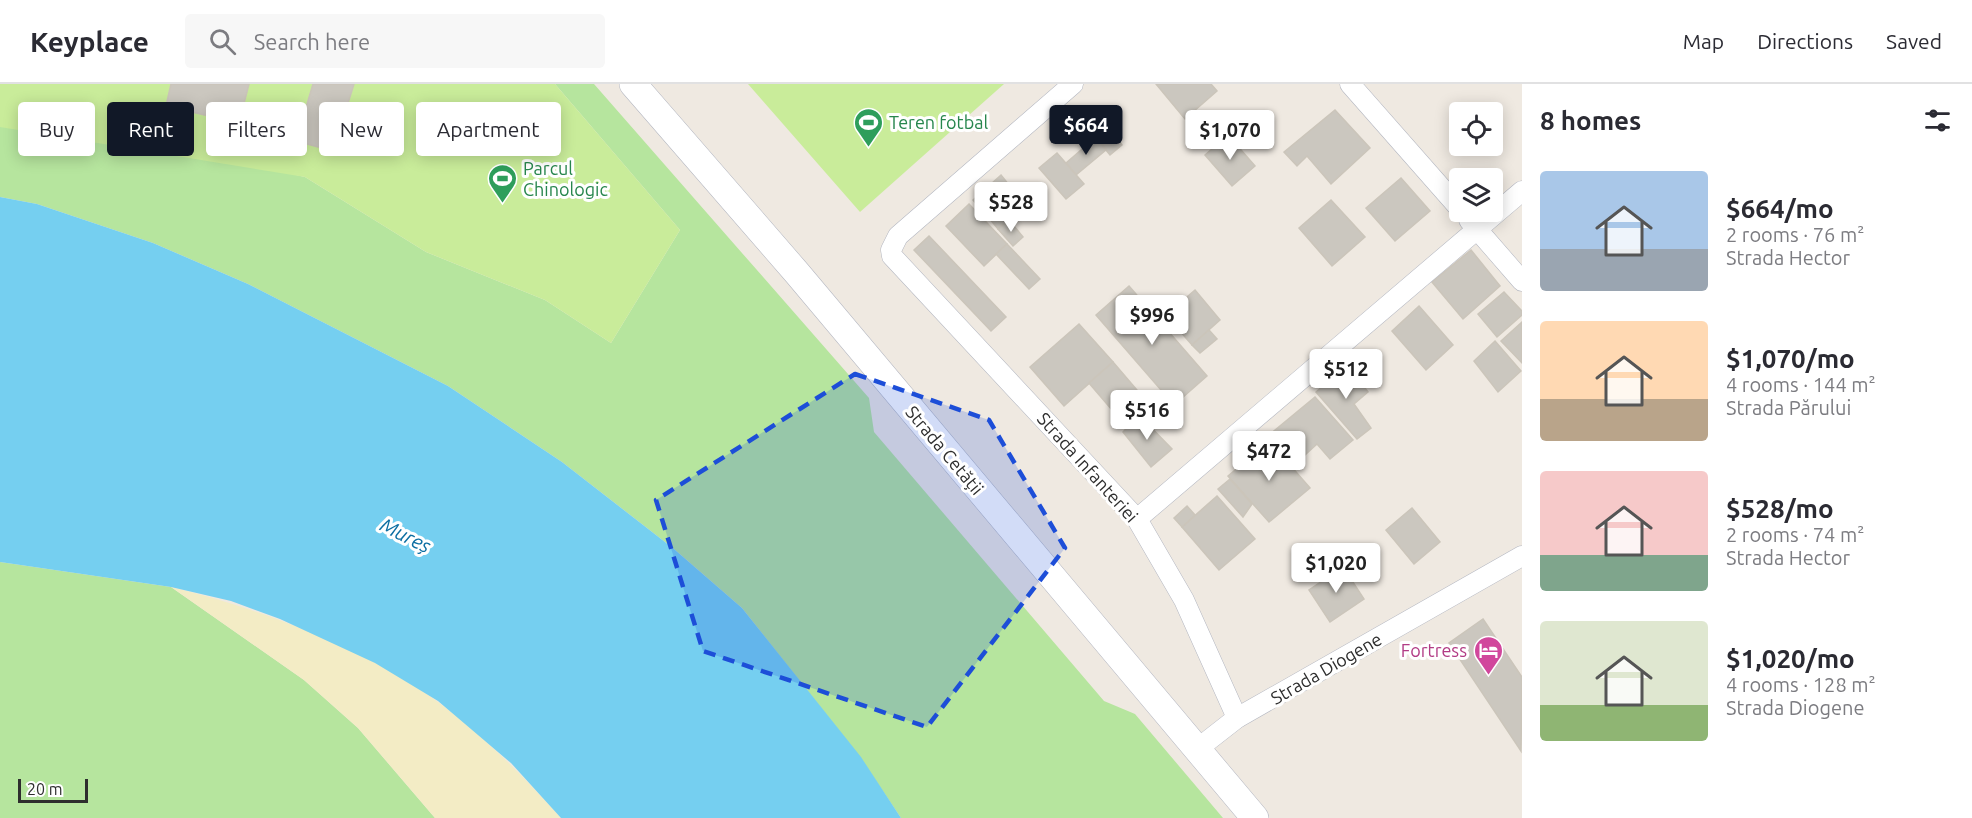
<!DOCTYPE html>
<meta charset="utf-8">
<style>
:root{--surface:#fff;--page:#f7f7f7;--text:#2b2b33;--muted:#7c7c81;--line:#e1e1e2;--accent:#111827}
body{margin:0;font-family:Ubuntu,sans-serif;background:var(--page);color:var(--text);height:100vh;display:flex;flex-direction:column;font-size:22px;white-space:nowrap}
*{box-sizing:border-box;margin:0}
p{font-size:20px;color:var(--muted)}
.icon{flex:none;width:33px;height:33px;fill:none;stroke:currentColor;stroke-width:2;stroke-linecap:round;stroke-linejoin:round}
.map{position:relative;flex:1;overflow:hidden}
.side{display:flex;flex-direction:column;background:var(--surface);width:450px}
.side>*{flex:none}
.guide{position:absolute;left:18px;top:18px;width:570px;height:54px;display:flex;gap:12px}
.controls{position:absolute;left:1449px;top:18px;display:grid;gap:12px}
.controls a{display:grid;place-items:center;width:54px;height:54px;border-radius:6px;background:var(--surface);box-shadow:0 3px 15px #0003;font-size:30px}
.scale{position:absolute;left:18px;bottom:15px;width:70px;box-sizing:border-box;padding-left:6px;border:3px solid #2e2e2e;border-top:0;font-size:16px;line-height:21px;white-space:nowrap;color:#2e2e2e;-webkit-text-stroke:4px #fff;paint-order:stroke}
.price{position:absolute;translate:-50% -51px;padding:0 14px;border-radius:6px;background:#fff;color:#222;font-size:20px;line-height:39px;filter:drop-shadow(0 2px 3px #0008)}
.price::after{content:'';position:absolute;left:50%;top:36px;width:18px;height:14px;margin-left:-9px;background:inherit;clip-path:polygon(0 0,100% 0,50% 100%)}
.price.on{background:var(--accent);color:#fff}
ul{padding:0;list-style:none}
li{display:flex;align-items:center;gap:18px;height:150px;padding:0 18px}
li span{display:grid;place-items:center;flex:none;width:168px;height:120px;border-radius:6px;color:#555}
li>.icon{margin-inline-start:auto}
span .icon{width:72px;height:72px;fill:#fffc;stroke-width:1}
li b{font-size:26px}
h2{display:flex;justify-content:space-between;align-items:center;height:72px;padding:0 18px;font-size:26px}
.chip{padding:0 21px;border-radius:6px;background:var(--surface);box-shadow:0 3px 15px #0003;font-size:21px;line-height:54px}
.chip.on{background:var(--accent);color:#fff}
header{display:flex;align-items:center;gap:36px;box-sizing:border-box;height:84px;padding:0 30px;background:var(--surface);border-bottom:2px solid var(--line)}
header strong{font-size:28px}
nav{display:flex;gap:33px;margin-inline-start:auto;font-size:21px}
.search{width:420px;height:54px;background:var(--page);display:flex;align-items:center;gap:15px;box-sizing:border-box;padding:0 21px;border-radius:6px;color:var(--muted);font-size:22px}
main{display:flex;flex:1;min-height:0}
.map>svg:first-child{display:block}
.green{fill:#b6e59e}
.sand{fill:#f3ecc5}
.pitch{fill:#c9ec9a}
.water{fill:#75cff0}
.building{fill:#cbc7bf;stroke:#cbc5ba;stroke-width:1.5}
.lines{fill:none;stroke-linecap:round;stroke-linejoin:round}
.street-casing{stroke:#b4b7c1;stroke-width:21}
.secondary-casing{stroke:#b4b7c1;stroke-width:28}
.street{stroke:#fff;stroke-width:20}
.secondary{stroke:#fff;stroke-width:27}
.marked{fill:#1d4ed8;fill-opacity:0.2;stroke:#1d4ed8;stroke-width:4.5;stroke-dasharray:12 8;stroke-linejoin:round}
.labels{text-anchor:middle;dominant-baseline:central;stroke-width:6;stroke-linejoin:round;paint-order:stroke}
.leisure-label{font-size:18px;fill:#27864d;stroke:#fff;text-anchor:start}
.street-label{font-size:18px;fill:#2e2e2e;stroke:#fff}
.hotel-label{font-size:18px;fill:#b23c85;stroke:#fff;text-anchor:end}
.water-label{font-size:20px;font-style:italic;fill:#0d6fa3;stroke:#fff}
</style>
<header>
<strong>Keyplace</strong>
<div class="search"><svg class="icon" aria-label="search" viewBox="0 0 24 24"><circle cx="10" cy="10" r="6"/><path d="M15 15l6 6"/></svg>Search here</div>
<nav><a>Map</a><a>Directions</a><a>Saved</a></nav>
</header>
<main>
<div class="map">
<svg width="1522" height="734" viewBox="0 0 1522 734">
<rect width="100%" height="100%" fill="#efe9e1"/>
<g class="green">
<path d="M 555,0 L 594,0 L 869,314 L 874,348 L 1104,617 L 1135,630 L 1223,734 L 901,734 L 860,673 L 742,524 L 674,465 L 562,378 L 448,302 L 248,200 L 153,159 L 37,120 L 0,113 L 0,24 L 305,93 L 426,168 L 545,216 L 611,259 L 680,146 Z"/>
<path d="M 0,478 L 171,503 L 304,596 L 358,644 L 435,734 L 0,734 Z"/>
</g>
<path class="sand" d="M 171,503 C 259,524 365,564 438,618 C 484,652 523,692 561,734 L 435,734 L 358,644 L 304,596 Z"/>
<g class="pitch">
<path d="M 0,0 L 555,0 L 680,146 L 611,259 L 545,216 L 426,168 L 305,93 L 0,43 Z"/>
<path d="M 748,0 L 1004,0 L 860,128 Z"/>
</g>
<path class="water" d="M 0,113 L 37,120 L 153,159 L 248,200 L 448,302 L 562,378 L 674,465 L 742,524 L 861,673 L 901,734 L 561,734 L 511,679 L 438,617 L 375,579 L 280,535 L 231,517 L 171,503 L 0,478 Z"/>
<g class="building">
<path d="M 171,0 L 249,0 L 239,39 L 166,22 Z"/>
<path d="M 313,0 L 354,0 L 333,67 L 296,57 Z"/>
<path d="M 1156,0 L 1211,0 L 1217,7 L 1185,35 Z"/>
<path d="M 1335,26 L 1370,64 L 1331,100 L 1307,72 L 1297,82 L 1284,68 Z"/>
<path d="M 1100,34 L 1122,61 L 1110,71 L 1088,44 Z"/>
<path d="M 1228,51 L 1255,82 L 1232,102 L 1205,71 Z"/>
<path d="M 1096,53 L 1106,66 L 1076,91 L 1066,79 Z"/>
<path d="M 1057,69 L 1084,100 L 1066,115 L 1039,84 Z"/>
<path d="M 1001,91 L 1017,111 L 989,134 L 973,116 Z"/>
<path d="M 1401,94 L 1430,127 L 1395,157 L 1366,124 Z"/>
<path d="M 1331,116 L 1365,153 L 1332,182 L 1299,144 Z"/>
<path d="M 969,120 L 1007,160 L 984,182 L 946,142 Z"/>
<path d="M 1006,120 L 1016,130 L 998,145 L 989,134 Z"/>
<path d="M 1009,136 L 1023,153 L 1013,162 L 998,145 Z"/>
<path d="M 929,152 L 1006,233 L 991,247 L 914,166 Z"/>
<path d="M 1007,160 L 1040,195 L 1029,205 L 996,170 Z"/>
<path d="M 1471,166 L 1500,202 L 1463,235 L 1432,198 Z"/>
<path d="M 1129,202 L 1207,292 L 1174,321 L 1096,231 Z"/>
<path d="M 1195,206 L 1220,236 L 1192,261 L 1166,231 Z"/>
<path d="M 1504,208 L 1522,227 L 1522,231 L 1497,253 L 1478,230 Z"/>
<path d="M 1419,222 L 1453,261 L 1426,286 L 1392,247 Z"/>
<path d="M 1522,238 L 1522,279 L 1501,257 Z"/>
<path d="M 1079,240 L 1113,278 L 1064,322 L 1030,283 Z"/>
<path d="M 1209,246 L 1217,255 L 1200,269 L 1192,261 Z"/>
<path d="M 1495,257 L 1521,287 L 1498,308 L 1474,277 Z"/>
<path d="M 1113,278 L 1142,312 L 1118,333 L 1089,299 Z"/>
<path d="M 1347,281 L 1368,308 L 1354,320 L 1371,344 L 1357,355 L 1316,308 Z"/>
<path d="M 1315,313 L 1353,356 L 1330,375 L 1317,360 L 1293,382 L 1269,351 Z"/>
<path d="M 1139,331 L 1172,365 L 1151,383 L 1123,348 Z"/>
<path d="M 1269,357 L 1310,404 L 1269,438 L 1228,392 Z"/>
<path d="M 1230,395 L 1252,420 L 1243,433 L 1218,405 Z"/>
<path d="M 1217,412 L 1255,455 L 1219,486 L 1182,443 Z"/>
<path d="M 1187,422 L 1195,431 L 1182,443 L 1174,434 Z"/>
<path d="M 1412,424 L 1440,458 L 1414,480 L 1386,446 Z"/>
<path d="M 1343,483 L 1364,515 L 1330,538 L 1309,506 Z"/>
<path d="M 1483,535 L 1522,593 L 1521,667 L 1449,559 Z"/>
</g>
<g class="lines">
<defs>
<g id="street">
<path d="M 1073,0 L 898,152 L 891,166 L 892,172 L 1137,435 L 1184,516 L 1237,634"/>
<path d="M 1350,0 L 1460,125"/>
<path d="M 1469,136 L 1522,197"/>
<path d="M 1137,435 L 1522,107"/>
<path d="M 1196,666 L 1237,634 L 1522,472"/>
</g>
<path id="secondary" d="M 633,0 L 797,189 L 1255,734"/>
</defs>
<use href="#street" class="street-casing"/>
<use href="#secondary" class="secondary-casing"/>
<use href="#street" class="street"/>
<use href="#secondary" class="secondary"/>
</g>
<path class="marked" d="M 855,290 L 989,336 L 1065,464 L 927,643 L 703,567 L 656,416 Z"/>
<defs>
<symbol id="stadium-pin" viewBox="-11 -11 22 30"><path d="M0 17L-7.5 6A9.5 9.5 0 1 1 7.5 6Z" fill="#2e9e5b" stroke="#fff"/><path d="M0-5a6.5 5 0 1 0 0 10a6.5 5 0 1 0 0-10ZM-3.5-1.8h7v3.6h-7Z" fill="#fff"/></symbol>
<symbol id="hotel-pin" viewBox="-11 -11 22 30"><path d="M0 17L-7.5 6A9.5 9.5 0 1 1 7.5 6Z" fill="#d1479c" stroke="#fff"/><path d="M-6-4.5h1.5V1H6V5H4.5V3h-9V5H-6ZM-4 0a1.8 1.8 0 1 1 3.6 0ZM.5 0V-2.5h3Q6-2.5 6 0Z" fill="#fff"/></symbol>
</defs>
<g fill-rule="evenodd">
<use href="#stadium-pin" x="852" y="22" width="33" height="45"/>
<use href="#stadium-pin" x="486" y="78" width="33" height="45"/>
<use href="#hotel-pin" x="1472" y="550" width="33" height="45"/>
</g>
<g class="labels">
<g class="leisure-label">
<text x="889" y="38">Teren fotbal</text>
<text x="523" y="84">Parcul<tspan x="523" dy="21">Chinologic</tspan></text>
</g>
<g class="street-label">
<text transform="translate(945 366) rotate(50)">Strada Cetății</text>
<text transform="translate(1088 383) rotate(48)">Strada Infanteriei</text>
<text transform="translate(1326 584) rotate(-30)">Strada Diogene</text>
</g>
<g class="hotel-label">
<text x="1467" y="566">Fortress</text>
</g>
<g class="water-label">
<text transform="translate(406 451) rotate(27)">Mureș</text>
</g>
</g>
</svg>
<div class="controls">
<a><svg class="icon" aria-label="locate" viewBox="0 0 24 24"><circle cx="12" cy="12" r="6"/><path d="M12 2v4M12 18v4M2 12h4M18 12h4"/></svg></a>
<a><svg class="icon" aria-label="layers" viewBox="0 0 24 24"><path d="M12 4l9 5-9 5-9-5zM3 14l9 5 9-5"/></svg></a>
</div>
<div class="scale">20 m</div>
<b class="price on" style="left:1086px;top:72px">$664</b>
<b class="price" style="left:1230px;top:77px">$1,070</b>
<b class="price" style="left:1011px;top:149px">$528</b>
<b class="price" style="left:1152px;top:262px">$996</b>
<b class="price" style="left:1346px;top:316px">$512</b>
<b class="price" style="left:1147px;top:357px">$516</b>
<b class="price" style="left:1269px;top:398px">$472</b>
<b class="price" style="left:1336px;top:510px">$1,020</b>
<div class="guide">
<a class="chip">Buy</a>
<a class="chip on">Rent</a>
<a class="chip">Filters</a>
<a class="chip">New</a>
<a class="chip">Apartment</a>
</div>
</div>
<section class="side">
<h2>8 homes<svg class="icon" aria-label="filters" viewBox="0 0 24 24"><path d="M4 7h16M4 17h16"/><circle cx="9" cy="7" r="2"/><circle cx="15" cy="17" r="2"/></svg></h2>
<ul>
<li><span style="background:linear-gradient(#a9c7e8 65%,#9aa5b1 0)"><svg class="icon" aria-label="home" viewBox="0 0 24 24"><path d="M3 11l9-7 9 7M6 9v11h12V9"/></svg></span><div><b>$664/mo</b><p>2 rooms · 76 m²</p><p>Strada Hector</p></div></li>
<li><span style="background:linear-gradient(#ffd9b3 65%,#b9a48a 0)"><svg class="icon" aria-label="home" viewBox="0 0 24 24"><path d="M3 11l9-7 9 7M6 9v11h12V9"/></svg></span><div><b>$1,070/mo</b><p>4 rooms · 144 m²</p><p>Strada Părului</p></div></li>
<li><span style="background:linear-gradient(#f6c9c9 70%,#7fa58c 0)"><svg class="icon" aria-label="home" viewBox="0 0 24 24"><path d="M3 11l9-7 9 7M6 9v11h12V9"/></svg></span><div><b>$528/mo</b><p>2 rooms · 74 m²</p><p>Strada Hector</p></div></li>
<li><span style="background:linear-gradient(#dfe7d0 70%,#8fb573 0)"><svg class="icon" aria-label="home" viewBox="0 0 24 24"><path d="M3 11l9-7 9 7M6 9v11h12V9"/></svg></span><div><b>$1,020/mo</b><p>4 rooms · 128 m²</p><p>Strada Diogene</p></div></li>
</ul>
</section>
</main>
